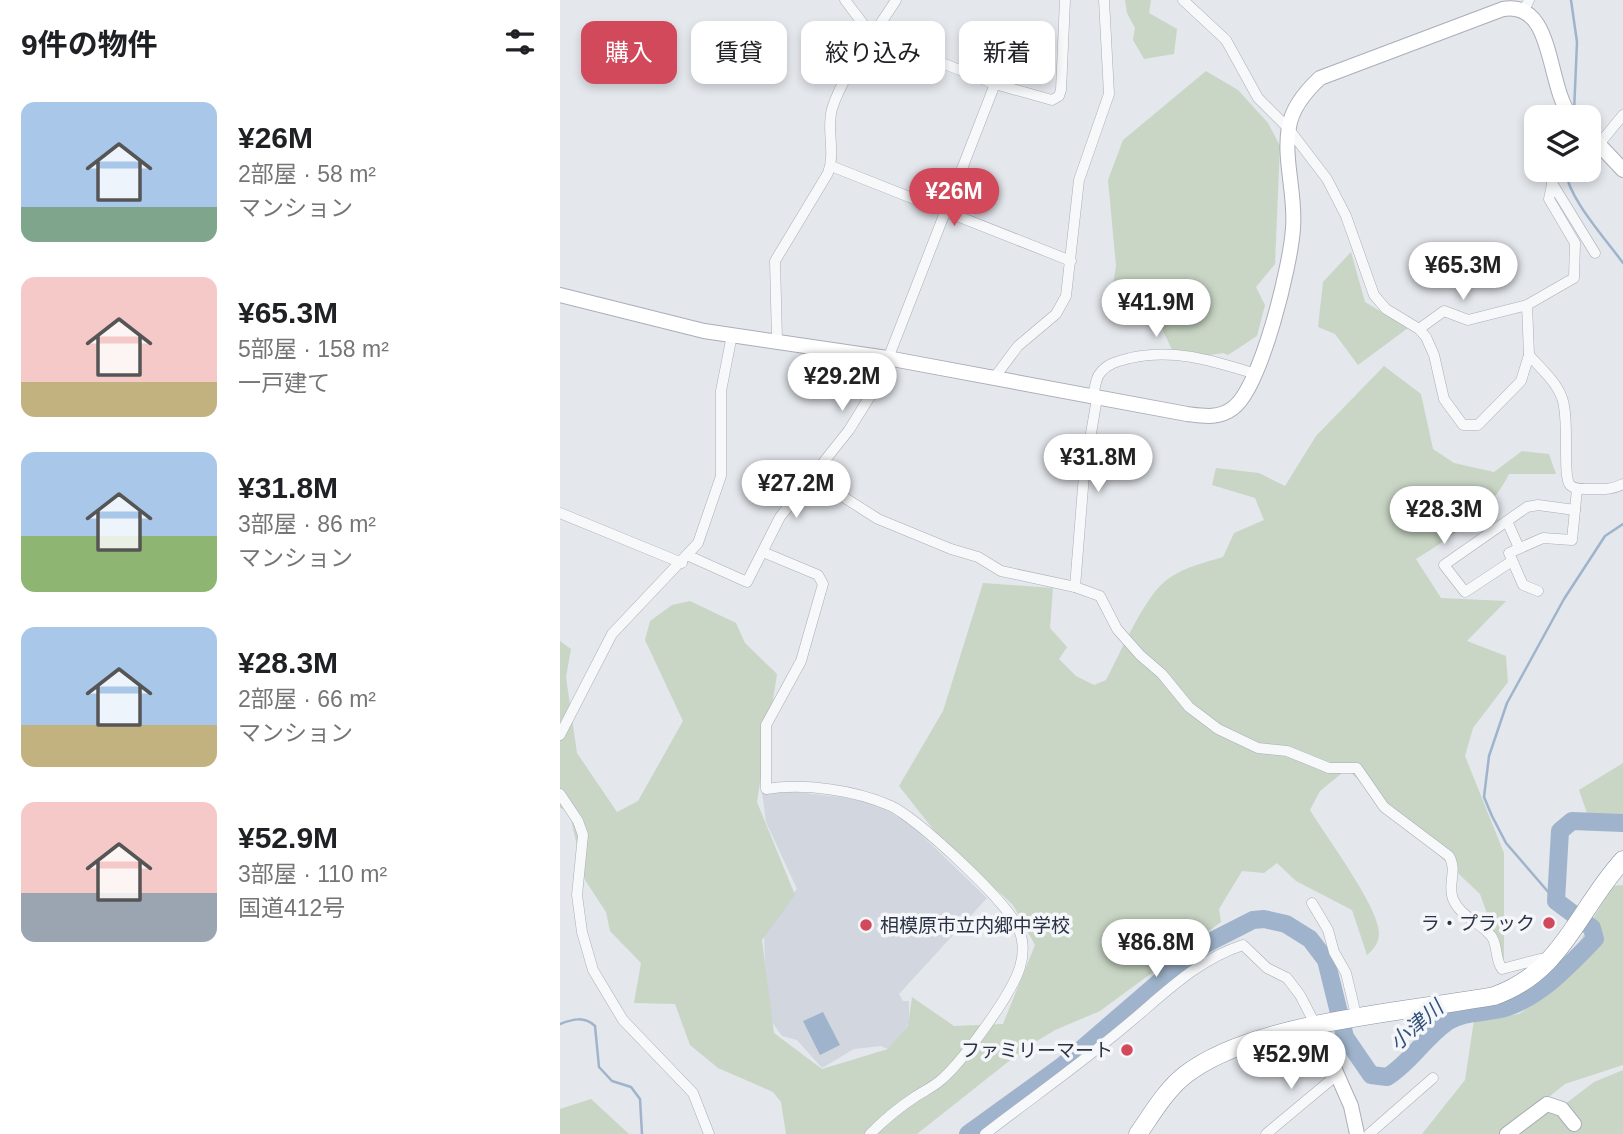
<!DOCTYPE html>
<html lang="ja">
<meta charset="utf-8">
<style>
:root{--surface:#fff;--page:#f2f2f2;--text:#202124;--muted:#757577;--accent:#d1495b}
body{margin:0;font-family:Helvetica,"Noto Sans JP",sans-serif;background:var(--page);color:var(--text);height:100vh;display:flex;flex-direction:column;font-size:26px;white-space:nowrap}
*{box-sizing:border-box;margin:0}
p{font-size:23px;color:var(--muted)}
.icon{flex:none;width:38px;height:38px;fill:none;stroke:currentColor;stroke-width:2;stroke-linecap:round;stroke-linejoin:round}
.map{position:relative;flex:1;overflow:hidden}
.details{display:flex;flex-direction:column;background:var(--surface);width:560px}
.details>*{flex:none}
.hud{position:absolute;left:21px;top:21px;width:665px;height:63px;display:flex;gap:14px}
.tools{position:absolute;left:964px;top:105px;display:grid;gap:14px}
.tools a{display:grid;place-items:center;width:77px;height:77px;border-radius:14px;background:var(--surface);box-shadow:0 4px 10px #0003;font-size:35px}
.price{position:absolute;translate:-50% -60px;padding:0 16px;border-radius:24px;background:#fff;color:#222;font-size:23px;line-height:46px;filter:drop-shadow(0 2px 4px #0008)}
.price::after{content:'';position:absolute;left:50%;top:42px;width:21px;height:16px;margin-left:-10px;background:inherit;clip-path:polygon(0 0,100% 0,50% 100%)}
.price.on{background:var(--accent);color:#fff}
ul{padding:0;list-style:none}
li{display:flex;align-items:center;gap:21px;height:175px;padding:0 21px}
li span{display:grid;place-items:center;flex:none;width:196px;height:140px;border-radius:14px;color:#555}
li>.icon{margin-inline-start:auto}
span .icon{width:84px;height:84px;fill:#fffc;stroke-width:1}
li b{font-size:30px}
h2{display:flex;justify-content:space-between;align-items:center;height:84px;padding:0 21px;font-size:30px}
.pill{padding:0 24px;border-radius:14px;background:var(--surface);box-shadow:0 4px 10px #0003;font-size:24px;line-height:63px}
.pill.on{background:var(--accent);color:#fff}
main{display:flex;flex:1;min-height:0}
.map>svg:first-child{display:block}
.built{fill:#d2d6de}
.green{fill:#c9d6c5}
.water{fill:#9fb4cc}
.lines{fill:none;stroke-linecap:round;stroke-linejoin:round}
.stream{stroke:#9fb4cc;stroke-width:2.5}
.river{stroke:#9fb4cc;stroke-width:18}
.street-casing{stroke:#a9aeb7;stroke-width:11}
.secondary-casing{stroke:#a9aeb7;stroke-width:16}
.highway-casing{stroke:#8b94a3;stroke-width:19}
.street{stroke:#f7f8fa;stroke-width:10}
.secondary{stroke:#fff;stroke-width:14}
.highway{stroke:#fff;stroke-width:18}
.poi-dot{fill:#d1495b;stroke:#f4f6f9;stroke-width:2.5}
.labels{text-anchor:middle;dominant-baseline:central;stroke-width:7;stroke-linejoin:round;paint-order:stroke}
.poi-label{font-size:19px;fill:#2b3445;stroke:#f4f6f9;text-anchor:end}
.water-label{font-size:21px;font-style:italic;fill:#34527a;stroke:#f4f6f9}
</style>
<main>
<section class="details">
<h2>9件の物件<svg class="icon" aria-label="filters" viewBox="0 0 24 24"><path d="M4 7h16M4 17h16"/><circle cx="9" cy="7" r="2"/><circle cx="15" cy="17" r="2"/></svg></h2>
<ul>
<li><span style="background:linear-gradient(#a9c7e8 75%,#7fa58c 0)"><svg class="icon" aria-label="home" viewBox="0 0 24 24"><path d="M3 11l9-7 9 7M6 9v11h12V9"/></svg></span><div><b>¥26M</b><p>2部屋 · 58 m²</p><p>マンション</p></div></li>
<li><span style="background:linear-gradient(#f6c9c9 75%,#c2b280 0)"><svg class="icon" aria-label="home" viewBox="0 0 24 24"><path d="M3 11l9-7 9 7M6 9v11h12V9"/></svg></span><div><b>¥65.3M</b><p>5部屋 · 158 m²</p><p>一戸建て</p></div></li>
<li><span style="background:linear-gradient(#a9c7e8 60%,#8fb573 0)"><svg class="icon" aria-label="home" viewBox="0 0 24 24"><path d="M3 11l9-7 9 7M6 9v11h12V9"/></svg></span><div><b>¥31.8M</b><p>3部屋 · 86 m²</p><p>マンション</p></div></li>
<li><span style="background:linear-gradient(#a9c7e8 70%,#c2b280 0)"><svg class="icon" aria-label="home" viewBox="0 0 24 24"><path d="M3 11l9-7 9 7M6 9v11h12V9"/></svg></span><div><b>¥28.3M</b><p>2部屋 · 66 m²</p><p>マンション</p></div></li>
<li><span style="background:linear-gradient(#f6c9c9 65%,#9aa5b1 0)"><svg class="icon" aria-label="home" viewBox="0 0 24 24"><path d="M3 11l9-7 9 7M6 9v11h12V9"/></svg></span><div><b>¥52.9M</b><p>3部屋 · 110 m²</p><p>国道412号</p></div></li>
</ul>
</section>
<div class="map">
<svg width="1063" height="1134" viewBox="0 0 1063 1134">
<rect width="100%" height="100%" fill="#e4e7ec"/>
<path class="built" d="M 226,791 L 307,800 L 348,822 L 427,898 L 339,994 L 343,1001 L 349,1001 L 349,1023 L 332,1051 L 321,1046 L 294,1049 L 262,1068 L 237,1040 L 222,1036 L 207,1015 L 204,935 L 213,915 L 237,889 L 206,822 L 202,792 Z"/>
<g class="green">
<path d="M 565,0 L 591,0 L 589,13 L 617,29 L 614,54 L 584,59 L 573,40 L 575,28 L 567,13 Z"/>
<path d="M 646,71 L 678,90 L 708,123 L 720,146 L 715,264 L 696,287 L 705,305 L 697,336 L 668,355 L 663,353 L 617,360 L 592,308 L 551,298 L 556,266 L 548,180 L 563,140 Z"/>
<path d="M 791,252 L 805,302 L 848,328 L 798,365 L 775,334 L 758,327 L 763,282 Z"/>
<path d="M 824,366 L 861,394 L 873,449 L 894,463 L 934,472 L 962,451 L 989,454 L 996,474 L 949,474 C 931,512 891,537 856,559 L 881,598 L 946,601 L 907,641 L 946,656 L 948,682 L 913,728 L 905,756 L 944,853 L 944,961 L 920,894 L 787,769 L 760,791 L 750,810 C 765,835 819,907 819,933 C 819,943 814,949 807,955 L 792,910 L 736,881 L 717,863 L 704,873 L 682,871 L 659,909 L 661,922 L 540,1011 L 495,1030 L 467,1047 L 357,1134 L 226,1134 L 221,1102 L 213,1092 L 158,1068 L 130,1045 L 115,1004 L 74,1003 L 81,963 L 50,931 L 46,912 L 25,880 L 9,811 L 0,808 L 0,641 L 11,649 L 6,677 L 17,753 L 57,812 L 78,801 L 123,721 L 85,640 L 90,621 L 112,605 L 130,601 L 176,623 L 185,643 L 217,674 L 197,802 L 235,895 L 202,940 L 214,1033 L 262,1069 L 328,1049 L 348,1026 L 352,997 L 394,1026 L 443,1024 L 475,945 L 453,905 L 380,838 L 339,786 L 383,711 L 423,583 L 493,588 L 490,628 L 507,647 L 499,659 L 516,676 L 534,685 L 546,680 C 560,654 586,593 608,579 C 625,567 643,563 663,557 L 674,533 L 704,520 L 695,498 L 652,485 L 656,468 L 699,473 L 725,486 L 756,436 Z"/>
<path d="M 1063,763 L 1063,819 L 1028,816 L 1019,790 Z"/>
<path d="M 1063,885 L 1063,1065 L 1005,1084 L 943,1134 L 862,1134 L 905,1080 L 914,1020 L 959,1014 L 990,993 L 1052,886 Z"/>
<path d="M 1063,1070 L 1063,1134 L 952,1134 L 983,1111 L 996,1111 L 1034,1082 Z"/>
<path d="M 31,1099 L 69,1134 L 0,1134 L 0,1109 Z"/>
</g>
<path class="water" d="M 263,1012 L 280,1045 L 260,1055 L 243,1021 Z"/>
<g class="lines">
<g class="stream">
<path d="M 1011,0 L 1017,42 L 1014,112"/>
<path d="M 1005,170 C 1009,199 1045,238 1063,263"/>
<path d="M 996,901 L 946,843 L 932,816 L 924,797 L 929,756 L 947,703 L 1004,599 L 1045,536 L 1063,524"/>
<path d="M 0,1024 C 13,1019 24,1016 35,1026 L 39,1067 L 52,1081 L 71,1087 L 80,1099 L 82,1134"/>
</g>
<path class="river" d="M 408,1134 L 502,1066 L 640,947 L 693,920 L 704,919 L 726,924 L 750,939 L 766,960 L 785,1037 L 811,1075 L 827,1077 C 851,1062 864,1038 887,1022 C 906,1010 925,1014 945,1008 C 982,996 1008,966 1035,939 L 1032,928 L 996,901 L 1000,831 L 1012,821 L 1063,823"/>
<defs>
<g id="street">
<path d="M 285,0 L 307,29 L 324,40 L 435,84 L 492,100 L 499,96 L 501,90 L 505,0"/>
<path d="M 623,0 L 666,40 L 698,98 L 728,128 L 767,179 L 786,216 L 814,295 L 826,309 L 859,329 L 866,337 L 874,355 L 884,399 L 903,425 L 918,425 L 961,381 L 969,355 L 967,305 L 1014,278 L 1015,243 L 989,199 L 995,170"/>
<path d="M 965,8 L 969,0"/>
<path d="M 1040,143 L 1063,115"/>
<path d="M 271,166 L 511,261"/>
<path d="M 992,183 L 1035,253"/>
<path d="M 859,329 L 884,311 L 908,320 L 967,305"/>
<path d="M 217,340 L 215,261 L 268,173 C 276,152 266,130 272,109 C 283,73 316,32 336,0"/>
<path d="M 969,355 C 981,369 996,381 1002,398 C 1010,419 1002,476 1010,485 C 1015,490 1024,489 1031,489 C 1043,489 1052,490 1063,484"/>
<path d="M 434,378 L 458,346 L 496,314 L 506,296 L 519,180 L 549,94 L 544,0"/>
<path d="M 533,397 C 535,389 535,378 541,372 C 548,363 559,361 570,358 C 615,348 653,361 696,374"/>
<path d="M 252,477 L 318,519 L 391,549 L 418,557 L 441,571 L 515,587 L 540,596 L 557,629 L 580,655 L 602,674 L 629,707 L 658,729 L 698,748 L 727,751 L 769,768 L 797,768 L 824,807 L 889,856 C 898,871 887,884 893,899 C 901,918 921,922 932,937 C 938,947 935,959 942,969 L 980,959 L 987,960"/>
<path d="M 0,513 L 122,563"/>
<path d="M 947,521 L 959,548"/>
<path d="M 203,552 L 258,575 L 263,584 L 241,661 L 206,725 L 206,789 C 244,783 295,790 331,806 C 358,819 444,899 457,926 C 464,938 464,954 460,967 C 452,994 403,1061 381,1080 C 373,1087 364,1091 355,1097 C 338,1108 324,1120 310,1134"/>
<path d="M 129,556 L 187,582 L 220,517 L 289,430 L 312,393 L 331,351 L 435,84"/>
<path d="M 952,561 L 905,592 L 884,565 L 967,507 L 978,505 L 1015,510"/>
<path d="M 515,587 L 524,475 L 537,398"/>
<path d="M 978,591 L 963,585 L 949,553 L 983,538 L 1012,540 L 1017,489"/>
<path d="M 0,735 L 52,634 L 138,543 L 161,476 L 161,391 L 172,335"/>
<path d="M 0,794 L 18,821 L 23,835 L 17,895 L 22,932 L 33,970 L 63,1020 L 133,1093 L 149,1134"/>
<path d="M 752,903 L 768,930 L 774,952 L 786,973 L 797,1019"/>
<path d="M 425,1134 C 473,1097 523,1062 569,1023 C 605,993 637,960 683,945 L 707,968 L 727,978 L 740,995 L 756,1026"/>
<path d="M 706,1134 L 778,1074"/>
<path d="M 809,1134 L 873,1078"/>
</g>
<g id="secondary">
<path d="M 1029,134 L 1063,170"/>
<path d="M 0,295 L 144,331 L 327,358 L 627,414 C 643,416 659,419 673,408 C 701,388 731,264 733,228 C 736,195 723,159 729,127 C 732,107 746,91 760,78 L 943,9 C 995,0 986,85 1011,117"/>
<path d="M 756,1027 L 791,1106 L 797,1134"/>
<path d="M 947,1134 L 987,1104 L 1002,1109 L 1014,1124"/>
</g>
<path id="highway" d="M 578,1134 C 592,1114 605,1091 625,1075 C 692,1022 847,1012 934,996 C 1003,972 1018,909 1063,860"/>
</defs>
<use href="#street" class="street-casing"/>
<use href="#secondary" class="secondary-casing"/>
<use href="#highway" class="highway-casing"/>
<use href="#street" class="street"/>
<use href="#secondary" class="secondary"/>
<use href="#highway" class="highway"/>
</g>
<g class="poi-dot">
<circle cx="989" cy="923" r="7"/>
<circle cx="306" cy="925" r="7"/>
<circle cx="567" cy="1050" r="7"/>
</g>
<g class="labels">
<g class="poi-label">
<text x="975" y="923">ラ・プラック</text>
<text x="320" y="925" text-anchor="start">相模原市立内郷中学校</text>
<text x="553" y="1050">ファミリーマート</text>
</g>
<g class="water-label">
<text transform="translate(856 1025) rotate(-41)">小津川</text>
</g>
</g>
</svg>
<div class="tools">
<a><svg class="icon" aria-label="layers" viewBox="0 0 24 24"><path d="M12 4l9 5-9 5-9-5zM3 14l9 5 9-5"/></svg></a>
</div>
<b class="price on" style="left:394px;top:228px">¥26M</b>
<b class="price" style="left:903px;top:302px">¥65.3M</b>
<b class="price" style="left:596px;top:339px">¥41.9M</b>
<b class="price" style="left:282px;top:413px">¥29.2M</b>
<b class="price" style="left:538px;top:494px">¥31.8M</b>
<b class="price" style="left:236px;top:520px">¥27.2M</b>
<b class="price" style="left:884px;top:546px">¥28.3M</b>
<b class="price" style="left:596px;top:979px">¥86.8M</b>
<b class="price" style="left:731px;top:1091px">¥52.9M</b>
<div class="hud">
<a class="pill on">購入</a>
<a class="pill">賃貸</a>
<a class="pill">絞り込み</a>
<a class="pill">新着</a>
</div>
</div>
</main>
